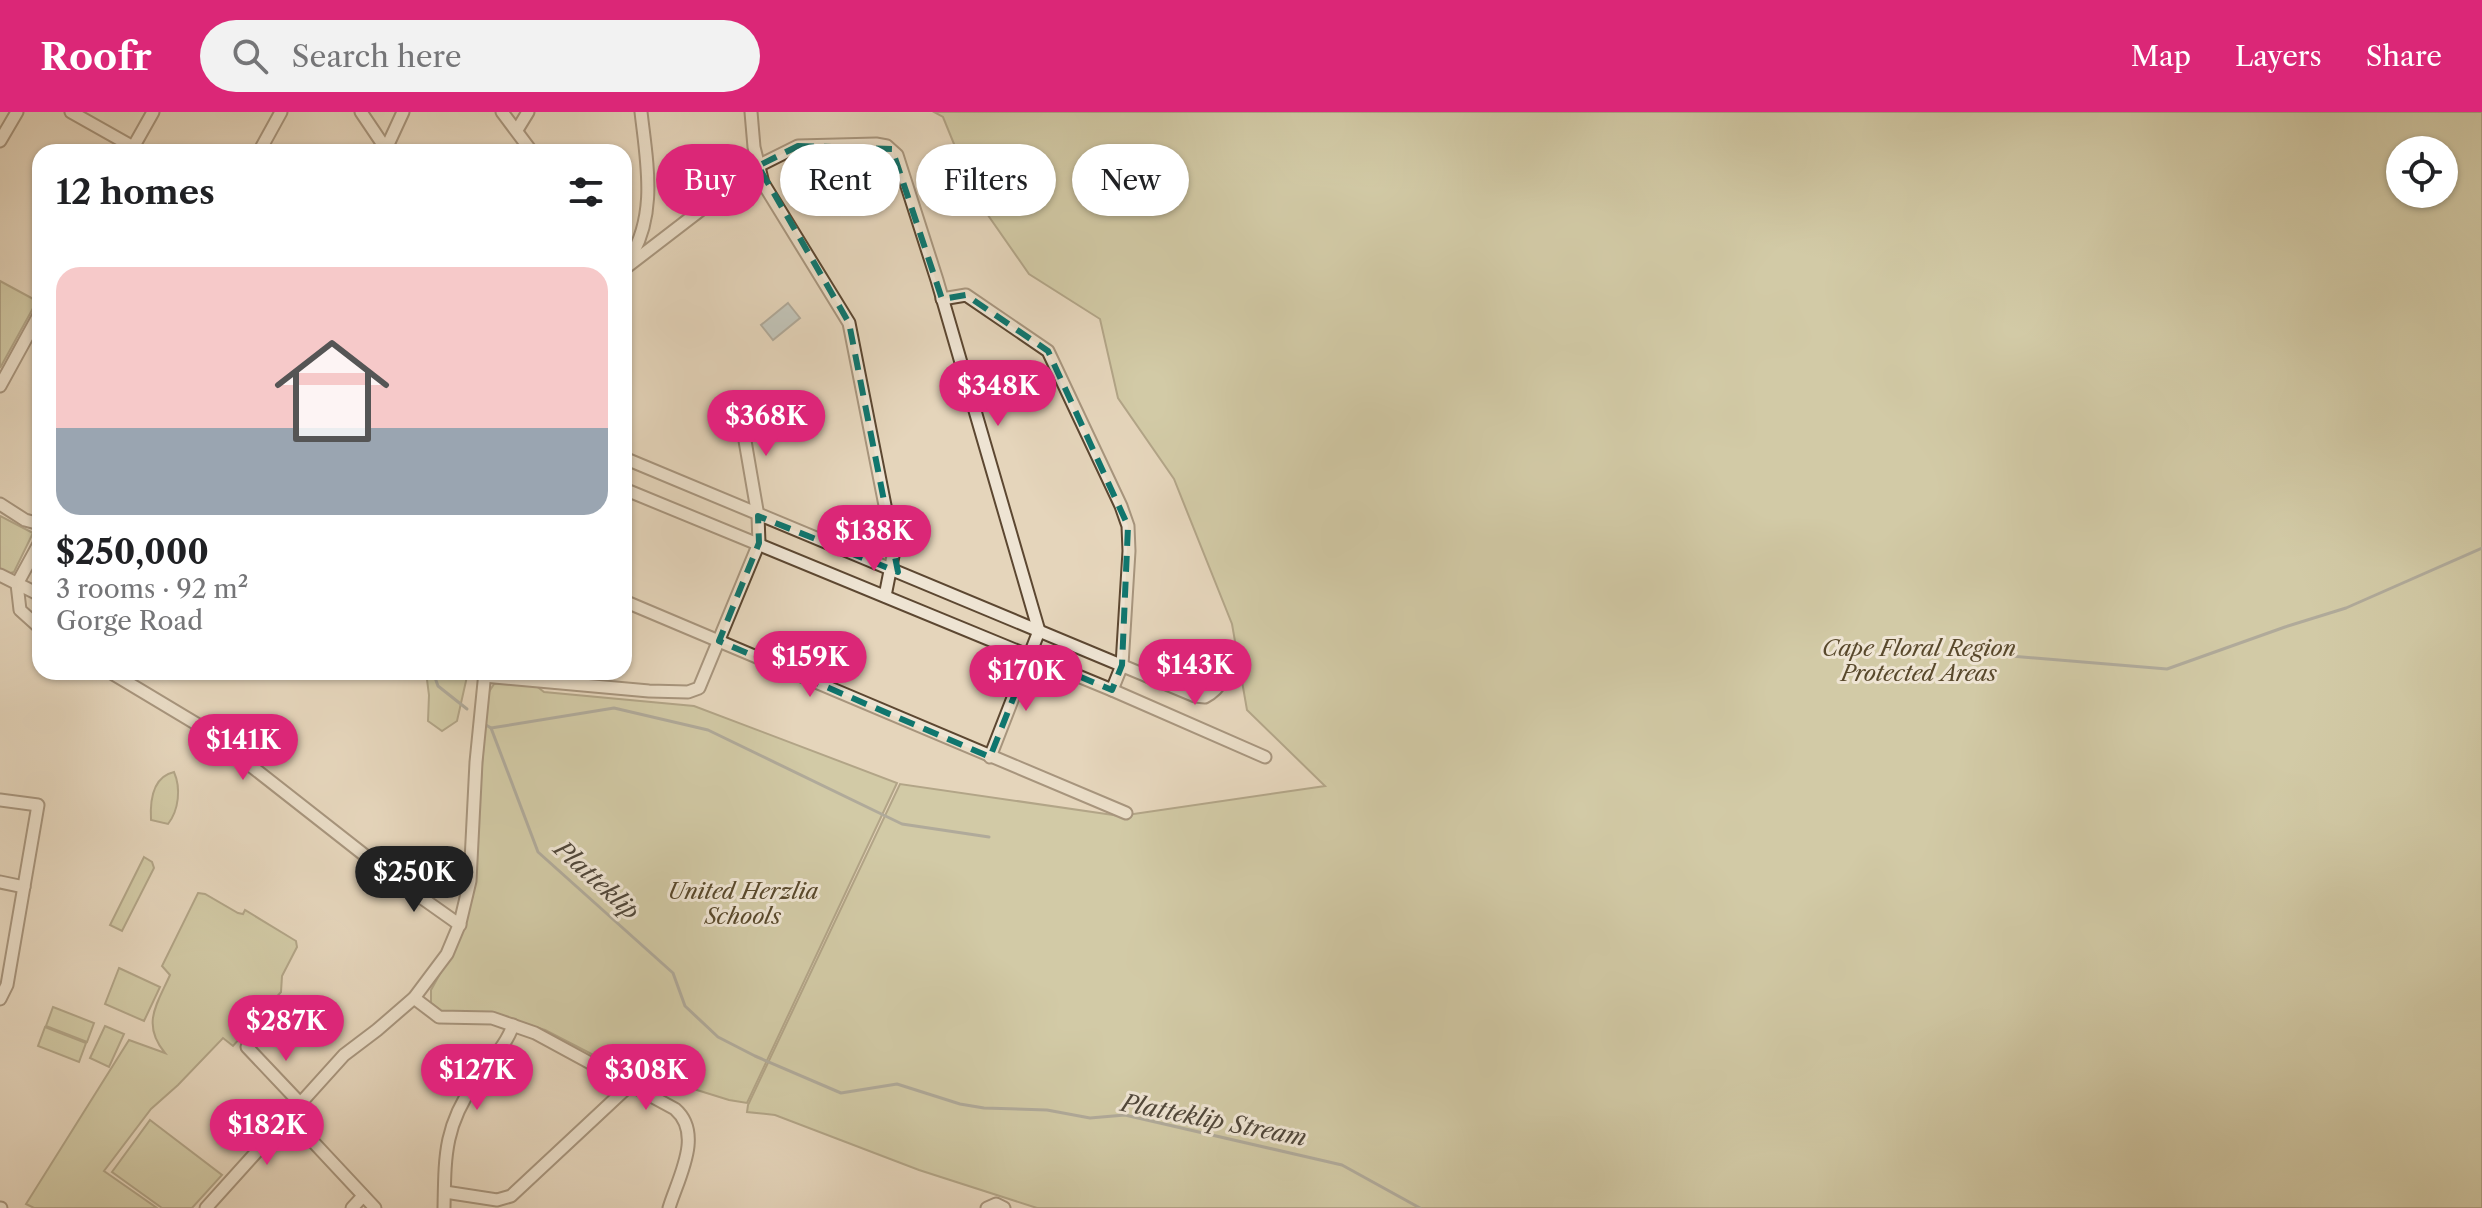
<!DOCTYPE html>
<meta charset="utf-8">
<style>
:root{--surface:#fff;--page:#f2f2f2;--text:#202124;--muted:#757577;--accent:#db2777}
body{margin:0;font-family:"Libre Caslon Text",serif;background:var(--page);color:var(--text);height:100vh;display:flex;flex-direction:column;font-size:30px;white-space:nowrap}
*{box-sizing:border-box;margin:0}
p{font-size:26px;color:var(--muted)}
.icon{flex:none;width:44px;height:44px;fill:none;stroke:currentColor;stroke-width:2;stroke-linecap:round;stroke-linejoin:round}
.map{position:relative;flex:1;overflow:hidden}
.side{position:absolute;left:32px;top:32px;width:600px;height:536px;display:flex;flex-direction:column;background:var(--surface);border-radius:24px;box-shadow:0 2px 6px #0004}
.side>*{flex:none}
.banner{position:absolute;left:656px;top:32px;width:760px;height:72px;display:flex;gap:16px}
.tools{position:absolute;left:2386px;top:24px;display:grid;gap:16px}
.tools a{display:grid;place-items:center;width:72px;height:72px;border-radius:50%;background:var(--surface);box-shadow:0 2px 6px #0004;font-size:40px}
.price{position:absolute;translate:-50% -68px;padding:0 18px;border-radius:28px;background:var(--accent);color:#fff;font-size:26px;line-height:52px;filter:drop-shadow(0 2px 4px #0008)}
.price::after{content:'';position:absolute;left:50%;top:48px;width:24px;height:18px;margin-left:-12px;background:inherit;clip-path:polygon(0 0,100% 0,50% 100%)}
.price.on{background:#222;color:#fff}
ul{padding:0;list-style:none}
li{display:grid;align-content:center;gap:16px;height:424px;padding:0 24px}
li span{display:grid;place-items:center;height:248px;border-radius:24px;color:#555}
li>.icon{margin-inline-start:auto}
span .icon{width:144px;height:144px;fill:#fffc;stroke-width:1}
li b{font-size:34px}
h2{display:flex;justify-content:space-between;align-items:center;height:96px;padding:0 24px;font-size:34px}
.pill{padding:0 28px;border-radius:36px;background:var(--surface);box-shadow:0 2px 6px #0004;font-size:28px;line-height:72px}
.pill.on{background:var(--accent);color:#fff}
header{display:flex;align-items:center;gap:48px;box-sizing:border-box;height:112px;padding:0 40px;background:var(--accent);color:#fff}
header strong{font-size:38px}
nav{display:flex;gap:44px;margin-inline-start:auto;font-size:28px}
.search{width:560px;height:72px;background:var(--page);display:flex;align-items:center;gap:20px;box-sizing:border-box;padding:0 28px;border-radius:44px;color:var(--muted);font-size:30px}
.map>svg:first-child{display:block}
.green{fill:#babc8c;stroke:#746a48;stroke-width:2;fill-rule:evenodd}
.water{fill:#9cb5bc;stroke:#707672;stroke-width:2}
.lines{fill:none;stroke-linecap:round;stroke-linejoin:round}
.stream{stroke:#707672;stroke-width:3}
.minor-casing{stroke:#5c4731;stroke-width:15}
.minor{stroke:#eee4d3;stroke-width:11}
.marked{fill:none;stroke:#0f766e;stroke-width:6;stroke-dasharray:16 10;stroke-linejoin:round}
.labels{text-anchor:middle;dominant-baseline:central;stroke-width:6;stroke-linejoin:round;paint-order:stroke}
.park-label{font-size:22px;font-style:italic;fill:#59492c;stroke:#eee4d3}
.water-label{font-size:24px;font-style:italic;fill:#50473a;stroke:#eee4d3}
</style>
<header>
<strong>Roofr</strong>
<div class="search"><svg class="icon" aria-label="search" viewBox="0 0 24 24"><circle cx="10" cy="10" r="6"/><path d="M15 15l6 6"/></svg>Search here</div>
<nav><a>Map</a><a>Layers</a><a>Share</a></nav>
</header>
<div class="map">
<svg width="2482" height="1096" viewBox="0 0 2482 1096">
<rect width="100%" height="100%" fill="#e5d5bb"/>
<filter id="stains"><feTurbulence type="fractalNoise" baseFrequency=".0025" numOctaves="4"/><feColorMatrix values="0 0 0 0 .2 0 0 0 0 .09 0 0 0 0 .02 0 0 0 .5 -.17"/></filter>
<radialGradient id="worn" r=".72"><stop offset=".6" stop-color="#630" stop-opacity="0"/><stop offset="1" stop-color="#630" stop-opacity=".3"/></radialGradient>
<g class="green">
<path d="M 934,0 L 2482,0 L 2482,1096 L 1037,1096 L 919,1058 L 775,1003 L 747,1000 L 748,993 L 900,672 L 1120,704 L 1325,674 L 1247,598 L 1232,512 L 1174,367 L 1118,286 L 1100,207 L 1029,162 L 976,86 L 943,5 ZM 2400,38 L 2444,38 L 2444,82 L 2400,82 Z"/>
<path d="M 858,43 L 883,84 L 862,96 L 838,55 Z"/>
<path d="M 0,169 L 37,189 L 0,256 Z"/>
<path d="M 0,404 L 33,421 L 14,460 L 7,462 L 0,456 Z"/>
<path d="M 426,560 L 468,560 L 457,609 L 442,619 L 428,609 L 429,583 Z"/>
<path d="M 501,571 L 535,573 L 544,580 L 694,594 L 897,671 L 747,991 L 729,988 L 668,969 L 651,960 L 634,964 L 545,918 L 507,906 L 467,900 L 443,900 L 431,891 L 431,878 L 461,824 L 473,783 L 487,583 L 494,572 Z"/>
<path d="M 174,660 C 181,676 179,698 168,712 L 151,708 C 150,690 152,665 174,660 Z"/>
<path d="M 144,745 L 152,750 L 154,756 L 122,819 L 110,813 Z"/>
<path d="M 198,781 L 205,782 L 238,801 L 243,802 L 245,798 L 296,829 L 297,835 L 282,864 L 281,880 L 233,934 L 223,926 L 178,973 L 151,997 L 104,1059 L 157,1096 L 34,1096 L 26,1092 L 129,928 L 165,941 C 141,912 157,892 170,863 L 162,854 Z"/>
<path d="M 119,856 L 160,875 L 144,909 L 105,892 Z"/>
<path d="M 53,895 L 94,911 L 87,930 L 46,914 Z"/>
<path d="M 105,914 L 124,922 L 109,955 L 90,946 Z"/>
<path d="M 45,915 L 86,931 L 79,950 L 38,934 Z"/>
<path d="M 150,1008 L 222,1063 L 192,1096 L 162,1096 L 112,1060 Z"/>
</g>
<path class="water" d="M 788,191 L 800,206 L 773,228 L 761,213 Z"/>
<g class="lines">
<g class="stream">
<path d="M 1999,543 L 2167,557 L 2285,515 L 2346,496 L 2482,436"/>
<path d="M 433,560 L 438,574 L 467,597"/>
<path d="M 486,613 L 491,616 L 538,740 L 673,861 L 685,894 L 718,925 L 755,944 L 841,981 L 897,972 L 960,992 L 984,996 L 1047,998 L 1090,1006 L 1125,1003 L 1342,1053 L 1420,1096"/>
<path d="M 491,616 L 614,596 L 708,618 L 902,712 L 989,725"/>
</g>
<defs>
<g id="minor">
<path d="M 71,0 L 142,40"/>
<path d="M 361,0 L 388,40"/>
<path d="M 502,0 L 532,40"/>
<path d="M 751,0 L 754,35 L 763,71 L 849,211 L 894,439 L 885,484"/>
<path d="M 517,18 L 528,0"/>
<path d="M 0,29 L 17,0"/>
<path d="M 131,39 L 153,0"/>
<path d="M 385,39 L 403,0"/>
<path d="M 259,40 L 281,0"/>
<path d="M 627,151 C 658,105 647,52 641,0"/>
<path d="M 624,157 L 758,54 L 798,34 L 876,32 L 887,34 L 897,43 L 937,168 L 1039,519 L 990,645"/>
<path d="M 942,187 L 966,183 L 1048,239 L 1121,394 L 1128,414 L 1129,439 L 1122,553 L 1112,578"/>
<path d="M 0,274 L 40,201"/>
<path d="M 624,346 L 1195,584 L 1205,585 C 1224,575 1228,557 1234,538"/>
<path d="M 624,377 L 1112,578 L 1265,645"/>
<path d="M 0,392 L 25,408 L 40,412"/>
<path d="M 0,463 L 40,483"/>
<path d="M 17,472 L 20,498 L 40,516"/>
<path d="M 17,472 L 40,430"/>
<path d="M 624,489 L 1126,701"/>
<path d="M 110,560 L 200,614 L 395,767 L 460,813"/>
<path d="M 484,564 L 649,579 L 688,580 L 699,576 L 759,431 L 758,404 L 739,294"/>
<path d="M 0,688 L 38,693 L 7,873 L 0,887"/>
<path d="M 0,770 L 24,775"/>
<path d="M 414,886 L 439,905 L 492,906 L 535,921 L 675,997 C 704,1022 678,1066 669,1096"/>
<path d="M 247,935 L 299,990"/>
<path d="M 289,1004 L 375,1096"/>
<path d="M 445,1080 L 497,1088 L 511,1084 L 631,972"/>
<path d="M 0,1096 L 1,1096"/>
<path d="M 206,1096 L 344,943 L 377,918 L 414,886 L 447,842 L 460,811 L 470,769 L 476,650 L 485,560"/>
<path d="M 352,1096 L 363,1084"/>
<path d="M 444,1096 C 445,1044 444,1015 475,970 C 487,951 506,935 513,913"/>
<path d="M 987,1096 L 996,1092 L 1004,1096"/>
</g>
</defs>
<use href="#minor" class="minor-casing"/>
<use href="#minor" class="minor"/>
</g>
<path d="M0 0H2482V1096H0ZM 798,34 L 892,37 L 942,187 L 966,183 L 1048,239 L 1128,414 L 1122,553 L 1112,578 L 1030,544 L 990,645 L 719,529 L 759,431 L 758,404 L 898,460 L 849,211 L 758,54 Z" fill="#e5d5bb" fill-opacity=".55" fill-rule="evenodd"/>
<path class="marked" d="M 798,34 L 892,37 L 942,187 L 966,183 L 1048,239 L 1128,414 L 1122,553 L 1112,578 L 1030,544 L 990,645 L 719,529 L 759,431 L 758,404 L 898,460 L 849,211 L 758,54 Z"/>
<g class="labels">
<g class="park-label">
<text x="1919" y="536">Cape Floral Region<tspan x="1919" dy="25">Protected Areas</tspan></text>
<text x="743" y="779">United Herzlia<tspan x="743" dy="25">Schools</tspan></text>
</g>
<g class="water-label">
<text transform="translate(597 768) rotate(42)">Platteklip</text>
<text transform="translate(1214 1008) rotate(11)">Platteklip Stream</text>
</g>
</g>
<rect width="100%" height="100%" filter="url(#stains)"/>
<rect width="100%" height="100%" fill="url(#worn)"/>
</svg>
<div class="tools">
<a><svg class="icon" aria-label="locate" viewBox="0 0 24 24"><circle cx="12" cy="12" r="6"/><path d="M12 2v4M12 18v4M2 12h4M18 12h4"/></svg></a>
</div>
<b class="price" style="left:998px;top:316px">$348K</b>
<b class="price" style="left:766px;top:346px">$368K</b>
<b class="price" style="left:874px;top:461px">$138K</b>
<b class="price" style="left:810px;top:587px">$159K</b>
<b class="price" style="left:1195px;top:595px">$143K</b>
<b class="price" style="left:1026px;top:601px">$170K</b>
<b class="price" style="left:243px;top:670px">$141K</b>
<b class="price on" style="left:414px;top:802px">$250K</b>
<b class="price" style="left:286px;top:951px">$287K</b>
<b class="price" style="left:477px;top:1000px">$127K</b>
<b class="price" style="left:646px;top:1000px">$308K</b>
<b class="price" style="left:267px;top:1055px">$182K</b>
<div class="banner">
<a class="pill on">Buy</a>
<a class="pill">Rent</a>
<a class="pill">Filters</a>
<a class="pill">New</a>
</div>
<section class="side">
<h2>12 homes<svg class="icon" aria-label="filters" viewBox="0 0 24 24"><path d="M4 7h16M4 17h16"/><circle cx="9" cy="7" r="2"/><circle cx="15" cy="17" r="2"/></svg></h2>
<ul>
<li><span style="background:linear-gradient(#f6c9c9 65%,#9aa5b1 0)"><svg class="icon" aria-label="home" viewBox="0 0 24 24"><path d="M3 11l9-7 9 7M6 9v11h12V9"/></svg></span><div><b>$250,000</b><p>3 rooms · 92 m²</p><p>Gorge Road</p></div></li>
</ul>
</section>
</div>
